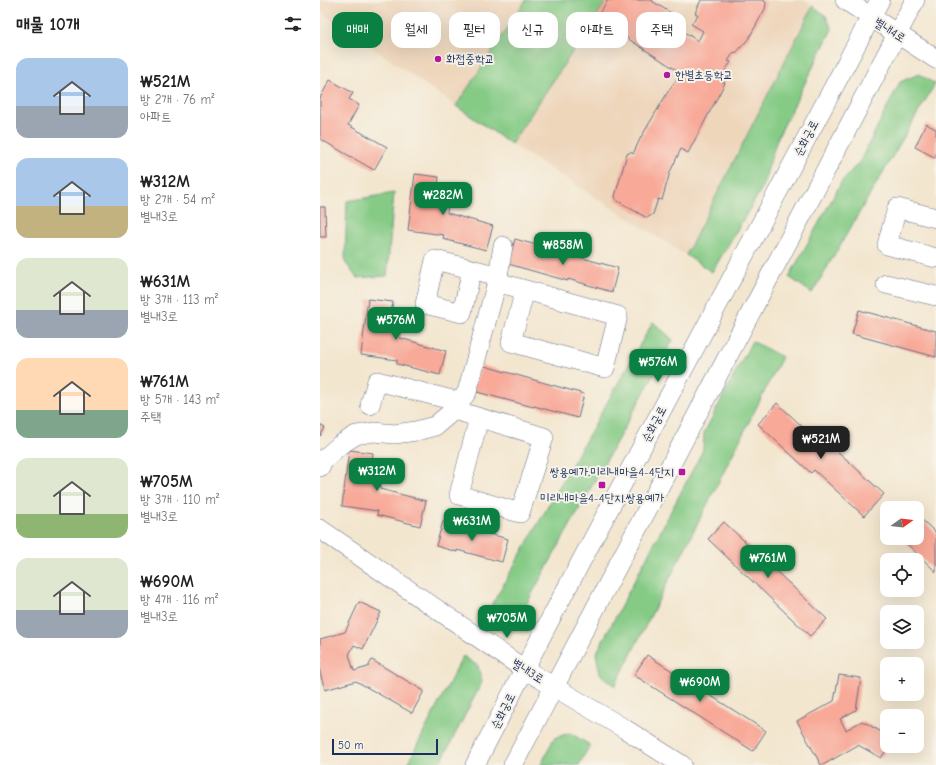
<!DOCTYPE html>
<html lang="ko">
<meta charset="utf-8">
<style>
:root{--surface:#fff;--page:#f2f2f2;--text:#222;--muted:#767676;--accent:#0b8043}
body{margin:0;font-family:"Comic Neue","Poor Story",sans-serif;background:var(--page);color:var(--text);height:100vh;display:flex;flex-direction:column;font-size:15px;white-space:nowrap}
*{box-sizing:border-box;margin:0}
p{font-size:13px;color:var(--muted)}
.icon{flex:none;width:22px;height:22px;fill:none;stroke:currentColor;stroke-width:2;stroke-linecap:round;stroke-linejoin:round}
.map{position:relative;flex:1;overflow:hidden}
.sheet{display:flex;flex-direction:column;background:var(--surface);width:320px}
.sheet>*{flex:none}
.hud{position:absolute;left:12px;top:12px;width:380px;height:36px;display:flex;gap:8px}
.needle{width:26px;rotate:75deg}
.tools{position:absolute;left:560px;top:501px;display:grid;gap:8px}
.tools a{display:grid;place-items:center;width:44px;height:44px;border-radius:8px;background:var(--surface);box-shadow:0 4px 16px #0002;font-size:20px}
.scale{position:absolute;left:12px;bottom:10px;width:106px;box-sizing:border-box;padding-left:4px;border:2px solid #1b2f5e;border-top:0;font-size:11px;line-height:14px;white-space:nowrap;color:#1b2f5e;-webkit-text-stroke:3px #f7f3e8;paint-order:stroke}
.price{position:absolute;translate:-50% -34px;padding:0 9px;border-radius:8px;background:var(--accent);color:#fff;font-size:13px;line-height:26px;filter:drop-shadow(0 1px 2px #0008)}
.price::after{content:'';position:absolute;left:50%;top:24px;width:12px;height:9px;margin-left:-6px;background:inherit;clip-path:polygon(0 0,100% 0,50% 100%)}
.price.active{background:#222;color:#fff}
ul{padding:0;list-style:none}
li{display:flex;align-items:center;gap:12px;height:100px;padding:0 16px}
li span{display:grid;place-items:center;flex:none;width:112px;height:80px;border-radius:12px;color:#555}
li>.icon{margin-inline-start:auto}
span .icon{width:48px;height:48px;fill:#fffc;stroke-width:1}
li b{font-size:17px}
h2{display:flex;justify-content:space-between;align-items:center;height:48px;padding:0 16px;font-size:17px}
.tag{padding:0 14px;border-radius:12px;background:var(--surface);box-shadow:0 4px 16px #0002;font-size:14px;line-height:36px}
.tag.active{background:var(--accent);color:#fff}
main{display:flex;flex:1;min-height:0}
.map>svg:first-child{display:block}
.built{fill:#eed6bb}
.green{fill:#85cb86;stroke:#507d72}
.building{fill:#f8a998}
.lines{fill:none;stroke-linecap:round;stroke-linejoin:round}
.minor-casing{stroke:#676f86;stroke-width:20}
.minor{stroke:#fff;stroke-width:19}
.poi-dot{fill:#b5179e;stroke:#f7f3e8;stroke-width:1.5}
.labels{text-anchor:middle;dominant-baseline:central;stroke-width:4;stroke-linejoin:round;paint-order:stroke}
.street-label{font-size:12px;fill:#1b2f5e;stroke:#f7f3e8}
.poi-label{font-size:12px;fill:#1b2f5e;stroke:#f7f3e8;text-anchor:start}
</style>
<main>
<section class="sheet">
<h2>매물 10개<svg class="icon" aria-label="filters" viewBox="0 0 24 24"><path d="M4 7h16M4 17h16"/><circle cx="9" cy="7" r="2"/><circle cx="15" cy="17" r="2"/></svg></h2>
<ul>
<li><span style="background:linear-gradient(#a9c7e8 60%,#9aa5b1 0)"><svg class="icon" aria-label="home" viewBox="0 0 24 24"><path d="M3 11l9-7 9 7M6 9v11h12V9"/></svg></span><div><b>₩521M</b><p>방 2개 · 76 m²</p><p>아파트</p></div></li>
<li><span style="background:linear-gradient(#a9c7e8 60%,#c2b280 0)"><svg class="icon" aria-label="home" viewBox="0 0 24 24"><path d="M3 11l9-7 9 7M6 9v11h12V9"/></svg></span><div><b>₩312M</b><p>방 2개 · 54 m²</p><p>별내3로</p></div></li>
<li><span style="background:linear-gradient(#dfe7d0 65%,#9aa5b1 0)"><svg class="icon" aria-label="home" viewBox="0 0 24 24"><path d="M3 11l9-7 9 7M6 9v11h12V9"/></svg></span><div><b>₩631M</b><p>방 3개 · 113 m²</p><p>별내3로</p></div></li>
<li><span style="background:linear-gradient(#ffd9b3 65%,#7fa58c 0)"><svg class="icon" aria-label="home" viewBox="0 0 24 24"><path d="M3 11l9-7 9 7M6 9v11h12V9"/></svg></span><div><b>₩761M</b><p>방 5개 · 143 m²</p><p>주택</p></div></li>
<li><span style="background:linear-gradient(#dfe7d0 70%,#8fb573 0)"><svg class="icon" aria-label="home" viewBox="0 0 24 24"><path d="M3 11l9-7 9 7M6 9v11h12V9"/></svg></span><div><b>₩705M</b><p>방 3개 · 110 m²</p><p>별내3로</p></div></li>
<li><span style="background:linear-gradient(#dfe7d0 65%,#9aa5b1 0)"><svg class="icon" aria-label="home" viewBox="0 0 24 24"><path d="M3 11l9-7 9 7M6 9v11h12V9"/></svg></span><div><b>₩690M</b><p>방 4개 · 116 m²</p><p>별내3로</p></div></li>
</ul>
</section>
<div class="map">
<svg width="616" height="765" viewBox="0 0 616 765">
<rect width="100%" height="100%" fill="#f7f3e8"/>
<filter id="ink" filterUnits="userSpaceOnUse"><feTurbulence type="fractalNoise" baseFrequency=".025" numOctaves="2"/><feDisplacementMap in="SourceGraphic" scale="8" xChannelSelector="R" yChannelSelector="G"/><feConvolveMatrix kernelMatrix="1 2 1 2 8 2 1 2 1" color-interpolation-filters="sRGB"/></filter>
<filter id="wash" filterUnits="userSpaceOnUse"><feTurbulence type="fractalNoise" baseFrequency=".012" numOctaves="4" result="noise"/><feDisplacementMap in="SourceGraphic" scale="16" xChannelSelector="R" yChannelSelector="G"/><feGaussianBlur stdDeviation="0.9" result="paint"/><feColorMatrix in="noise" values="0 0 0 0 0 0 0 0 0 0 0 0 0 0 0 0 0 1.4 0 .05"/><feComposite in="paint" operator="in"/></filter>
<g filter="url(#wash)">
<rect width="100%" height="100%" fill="#f3e6cf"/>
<g class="built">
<path d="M 0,0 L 206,0 L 136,106 L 0,11 Z"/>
<path d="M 287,0 L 484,0 L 493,6 L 366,255 L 191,144 Z"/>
</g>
<g class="green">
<path d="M 206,0 L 287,0 L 191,144 L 136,106 Z"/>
<path d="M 493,6 L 506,16 L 512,29 L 457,139 L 442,188 L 392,272 L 366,255 Z"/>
<path d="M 599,74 L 615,84 L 492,293 L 469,277 L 522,181 L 540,161 L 580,82 Z"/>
<path d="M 74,193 L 67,276 L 37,278 L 25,262 L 27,201 Z"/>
<path d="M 333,322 L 353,340 L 202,612 L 184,617 L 170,608 Z"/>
<path d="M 432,341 L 462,357 L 295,686 L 280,674 L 276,654 L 383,450 L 384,433 Z"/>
<path d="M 143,656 L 158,666 L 162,682 L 123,758 L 117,765 L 87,765 Z"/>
<path d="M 250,733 L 270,745 L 259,765 L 221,765 L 234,738 Z"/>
</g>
<g id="blocks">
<g class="building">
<path d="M 288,0 L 333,0 L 332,1 L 362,20 L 358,28 L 378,41 L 383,31 L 371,24 L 378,15 L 375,13 L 381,0 L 444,0 L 446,3 L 445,9 L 429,38 L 416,53 L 414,52 L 408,61 L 411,62 L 399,79 L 405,83 L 368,153 L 361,149 L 350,172 L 342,200 L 338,199 L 333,214 L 327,218 L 296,200 L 295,196 L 307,154 L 311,152 L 313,154 L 320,139 L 349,90 L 361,73 L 276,18 Z"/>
<path d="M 10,80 L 33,93 L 29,99 L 39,105 L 28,125 L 67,147 L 54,170 L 0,139 L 0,98 Z"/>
<path d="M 606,124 L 616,129 L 616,158 L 595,147 Z"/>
<path d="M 95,174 L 119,177 L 117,193 L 129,195 L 127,213 L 173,226 L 166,250 L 123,239 L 124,235 L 88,230 Z"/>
<path d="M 0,207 L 5,207 L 6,237 L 0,237 Z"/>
<path d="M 195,239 L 298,268 L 292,292 L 248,279 L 248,281 L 188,264 Z"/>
<path d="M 48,299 L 73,302 L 70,318 L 83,320 L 80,338 L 126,351 L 120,375 L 77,364 L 77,360 L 41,355 Z"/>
<path d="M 539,310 L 616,331 L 616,357 L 532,334 Z"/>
<path d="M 161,365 L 264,394 L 258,418 L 214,406 L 213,407 L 153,391 Z"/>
<path d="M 457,403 L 510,452 L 514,448 L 564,494 L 544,516 L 494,470 L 491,473 L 438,424 Z"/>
<path d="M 0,425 L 5,428 L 0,436 Z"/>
<path d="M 29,450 L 53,453 L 51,469 L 63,470 L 60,489 L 106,501 L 100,526 L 57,515 L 58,511 L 22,506 Z"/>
<path d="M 597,515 L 616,533 L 616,572 L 581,538 L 597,538 Z"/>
<path d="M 123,521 L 188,539 L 182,562 L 137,550 L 137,552 L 116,546 Z"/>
<path d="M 404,522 L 507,619 L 490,636 L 388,539 Z"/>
<path d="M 39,602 L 61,612 L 43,649 L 34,645 L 29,655 L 34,671 L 48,667 L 52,660 L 104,691 L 92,713 L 36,681 L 5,690 L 0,673 L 0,639 L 25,632 Z"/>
<path d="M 327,655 L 446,731 L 433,751 L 314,675 Z"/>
<path d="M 519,675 L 541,678 L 536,710 L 520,719 L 526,730 L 542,721 L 567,735 L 567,746 L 569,746 L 561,758 L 538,745 L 503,765 L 501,765 L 477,721 L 514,701 Z"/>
</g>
</g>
</g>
<g filter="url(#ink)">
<use href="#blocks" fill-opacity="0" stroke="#676f86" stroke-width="1"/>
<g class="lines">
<defs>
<g id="minor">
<path d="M 525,0 L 616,59"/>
<path d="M 616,218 L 577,208 L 567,245 L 616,258"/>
<path d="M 152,269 L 142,313 L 105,304 L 115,260 L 179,276"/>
<path d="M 177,282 L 298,316 L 285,368 L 191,342 L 205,290"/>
<path d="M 566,284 L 616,296"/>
<path d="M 50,405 L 57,381 L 140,402"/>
<path d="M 134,410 L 224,437 L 200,513 L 139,495 L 159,418"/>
<path d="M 0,467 L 4,459 L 20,445 L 36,435 L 54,432 L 75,434 L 96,431 L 115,426 L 134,410 L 147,392 L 177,282 L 183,246"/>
<path d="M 0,529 L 204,669 L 305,729 L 362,765"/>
<path d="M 155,765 L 224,631 L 560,0"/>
<path d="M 193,765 L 595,0"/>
</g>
</defs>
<use href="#minor" class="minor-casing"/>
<use href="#minor" class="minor"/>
</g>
</g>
<g class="poi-dot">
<circle cx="118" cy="59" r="4"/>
<circle cx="347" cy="75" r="4"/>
<rect x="358" y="468" width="8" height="8" rx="2"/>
<rect x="278" y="481" width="8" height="8" rx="2"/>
</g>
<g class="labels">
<g class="street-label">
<text transform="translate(570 30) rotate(33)">별내4로</text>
<text transform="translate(486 138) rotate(-62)">순화궁로</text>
<text transform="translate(334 424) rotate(-62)">순화궁로</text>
<text transform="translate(208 671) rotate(32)">별내3로</text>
<text transform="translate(183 711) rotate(-63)">순화궁로</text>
</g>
<g class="poi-label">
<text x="126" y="59">화접중학교</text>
<text x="355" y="75">한별초등학교</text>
<text x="354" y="472" text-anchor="end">쌍용예가.미리내마을4-4단지</text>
<text x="282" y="498" text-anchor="middle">미리내마을4-4단지.쌍용예가</text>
</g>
</g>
</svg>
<div class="tools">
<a><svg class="needle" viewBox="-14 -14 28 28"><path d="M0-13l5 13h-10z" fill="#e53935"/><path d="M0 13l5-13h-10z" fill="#767676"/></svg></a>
<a><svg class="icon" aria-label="locate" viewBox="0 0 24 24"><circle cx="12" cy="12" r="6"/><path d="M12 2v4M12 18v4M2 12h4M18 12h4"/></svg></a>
<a><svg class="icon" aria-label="layers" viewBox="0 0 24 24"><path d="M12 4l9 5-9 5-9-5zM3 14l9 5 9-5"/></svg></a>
<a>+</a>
<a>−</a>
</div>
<div class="scale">50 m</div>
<b class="price" style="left:123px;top:216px">₩282M</b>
<b class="price" style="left:243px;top:266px">₩858M</b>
<b class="price" style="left:76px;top:341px">₩576M</b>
<b class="price" style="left:338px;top:383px">₩576M</b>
<b class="price active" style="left:501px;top:460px">₩521M</b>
<b class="price" style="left:57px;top:492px">₩312M</b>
<b class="price" style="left:152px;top:542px">₩631M</b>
<b class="price" style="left:448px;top:579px">₩761M</b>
<b class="price" style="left:187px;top:639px">₩705M</b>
<b class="price" style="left:380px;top:703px">₩690M</b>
<div class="hud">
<a class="tag active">매매</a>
<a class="tag">월세</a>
<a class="tag">필터</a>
<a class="tag">신규</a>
<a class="tag">아파트</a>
<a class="tag">주택</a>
</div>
</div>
</main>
